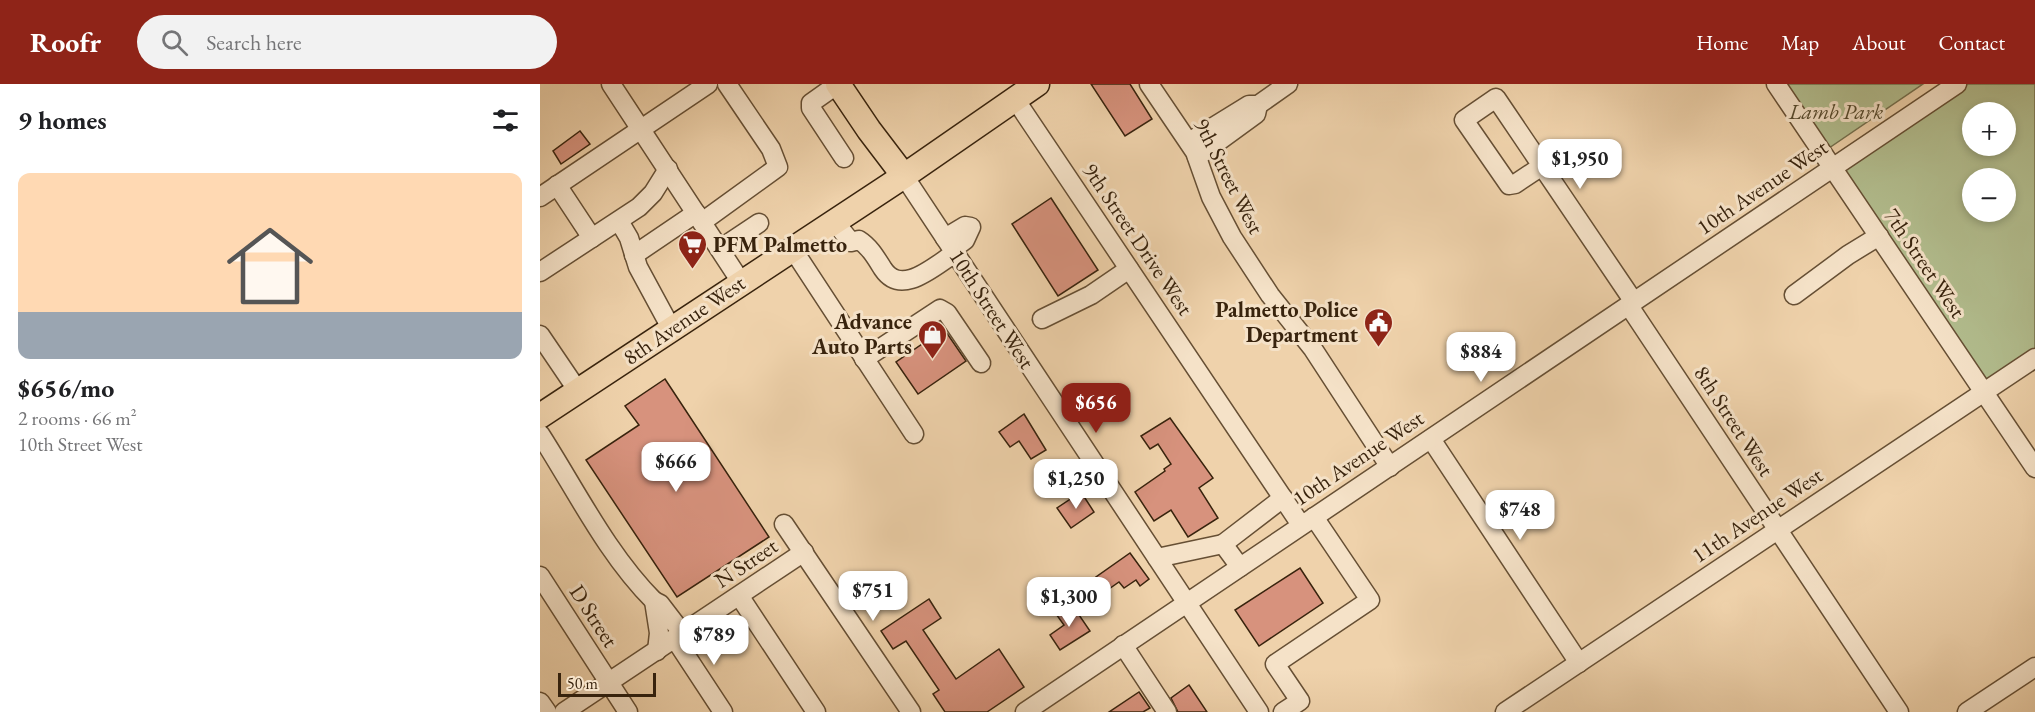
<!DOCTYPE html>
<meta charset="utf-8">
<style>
:root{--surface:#fff;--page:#f2f2f2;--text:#202124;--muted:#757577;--accent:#8f2418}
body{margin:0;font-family:"EB Garamond",serif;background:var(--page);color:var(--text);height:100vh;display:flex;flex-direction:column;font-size:22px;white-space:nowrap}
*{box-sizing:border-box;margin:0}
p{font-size:20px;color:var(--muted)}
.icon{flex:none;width:33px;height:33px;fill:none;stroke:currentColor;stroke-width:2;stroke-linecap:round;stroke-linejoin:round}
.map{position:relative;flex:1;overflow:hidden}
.side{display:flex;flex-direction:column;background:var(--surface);width:540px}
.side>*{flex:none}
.controls{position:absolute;left:1422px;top:18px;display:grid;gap:12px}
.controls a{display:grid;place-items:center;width:54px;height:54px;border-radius:50%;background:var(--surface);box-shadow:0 3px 9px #0003;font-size:30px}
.scale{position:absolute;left:18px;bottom:15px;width:98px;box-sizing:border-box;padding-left:6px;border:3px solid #38230d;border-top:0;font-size:16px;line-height:21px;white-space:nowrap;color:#38230d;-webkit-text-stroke:4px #f5e2c8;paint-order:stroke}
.price{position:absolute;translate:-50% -51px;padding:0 14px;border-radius:12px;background:#fff;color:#222;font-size:20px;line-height:39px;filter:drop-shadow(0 2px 3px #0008)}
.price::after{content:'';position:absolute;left:50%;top:36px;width:18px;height:14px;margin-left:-9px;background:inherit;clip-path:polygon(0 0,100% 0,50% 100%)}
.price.current{background:var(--accent);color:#fff}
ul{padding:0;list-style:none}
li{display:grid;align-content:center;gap:12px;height:318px;padding:0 18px}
li span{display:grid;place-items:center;height:186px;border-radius:12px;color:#555}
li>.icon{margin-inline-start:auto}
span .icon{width:108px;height:108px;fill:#fffc;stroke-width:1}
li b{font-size:26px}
h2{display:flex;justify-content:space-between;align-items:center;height:72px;padding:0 18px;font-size:26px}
header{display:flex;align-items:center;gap:36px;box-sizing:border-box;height:84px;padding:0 30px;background:var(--accent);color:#fff}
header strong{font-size:28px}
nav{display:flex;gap:33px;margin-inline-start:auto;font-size:21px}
.search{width:420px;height:54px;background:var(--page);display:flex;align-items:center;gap:15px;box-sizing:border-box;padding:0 21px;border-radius:33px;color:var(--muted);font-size:22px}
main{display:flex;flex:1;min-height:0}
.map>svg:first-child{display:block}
.green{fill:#b2bd8e;stroke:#75704e;stroke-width:1.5;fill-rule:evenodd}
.building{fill:#d7927d;stroke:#38230d;stroke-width:1.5}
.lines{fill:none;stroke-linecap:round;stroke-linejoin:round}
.minor-casing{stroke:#664f34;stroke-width:21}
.major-casing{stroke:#38230d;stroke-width:27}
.minor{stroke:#f5e2c8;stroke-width:18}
.major{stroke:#efd2ab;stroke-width:24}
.labels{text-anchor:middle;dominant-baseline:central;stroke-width:6;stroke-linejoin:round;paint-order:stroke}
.park-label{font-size:22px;font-style:italic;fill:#564a2d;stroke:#f5e2c8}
.street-label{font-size:22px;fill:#38230d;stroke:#f5e2c8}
.poi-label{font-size:22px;font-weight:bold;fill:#38230d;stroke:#f5e2c8;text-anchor:end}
</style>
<header>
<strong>Roofr</strong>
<div class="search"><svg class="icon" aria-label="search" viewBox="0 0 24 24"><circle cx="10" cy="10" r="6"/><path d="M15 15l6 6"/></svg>Search here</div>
<nav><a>Home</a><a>Map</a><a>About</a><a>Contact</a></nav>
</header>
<main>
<section class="side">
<h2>9 homes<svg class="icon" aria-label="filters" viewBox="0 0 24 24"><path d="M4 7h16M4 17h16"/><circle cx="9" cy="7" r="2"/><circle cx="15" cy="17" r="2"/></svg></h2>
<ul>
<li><span style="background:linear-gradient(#ffd9b3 75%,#9aa5b1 0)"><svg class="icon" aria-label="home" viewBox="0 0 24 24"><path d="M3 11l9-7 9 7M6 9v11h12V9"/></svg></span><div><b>$656/mo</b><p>2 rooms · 66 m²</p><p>10th Street West</p></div></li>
</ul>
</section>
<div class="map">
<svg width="1495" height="628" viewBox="0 0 1495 628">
<rect width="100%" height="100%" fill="#efd2ab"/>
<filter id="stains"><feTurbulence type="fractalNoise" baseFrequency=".00333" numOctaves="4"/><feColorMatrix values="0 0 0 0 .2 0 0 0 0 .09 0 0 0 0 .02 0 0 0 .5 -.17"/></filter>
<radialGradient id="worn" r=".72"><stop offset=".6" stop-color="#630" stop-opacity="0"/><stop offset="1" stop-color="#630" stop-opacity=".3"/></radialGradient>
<g class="green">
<path d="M 1245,0 L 1383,0 L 1289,64 Z"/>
<path d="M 1426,0 L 1495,0 L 1495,268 L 1445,302 L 1299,85 ZM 1432,28 L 1466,28 L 1466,62 L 1432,62 ZM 1432,94 L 1466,94 L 1466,128 L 1432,128 Z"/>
</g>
<g class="building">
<path d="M 551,0 L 590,0 L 612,35 L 585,52 Z"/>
<path d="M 40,47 L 50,60 L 21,80 L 13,67 Z"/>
<path d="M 511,114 L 558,186 L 518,212 L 472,140 Z"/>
<path d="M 404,245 L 426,277 L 378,310 L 356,278 Z"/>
<path d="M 125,295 L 229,453 L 137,513 L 46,376 L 99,341 L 85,322 Z"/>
<path d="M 484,330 L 506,366 L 491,375 L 479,357 L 470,363 L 459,348 Z"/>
<path d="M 630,334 L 673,394 L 659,404 L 678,434 L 648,453 L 631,426 L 614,437 L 595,408 L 625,387 L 624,385 L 631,380 L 618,360 L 610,365 L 601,352 Z"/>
<path d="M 541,408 L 554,428 L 531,444 L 517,424 Z"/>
<path d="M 590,469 L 609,495 L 600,502 L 596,496 L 584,504 L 579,498 L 566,507 L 556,493 Z"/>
<path d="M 760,484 L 783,519 L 719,562 L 695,526 Z"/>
<path d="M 389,515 L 401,534 L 383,546 L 416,595 L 459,565 L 484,603 L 447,628 L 405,628 L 393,610 L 399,606 L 366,557 L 353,565 L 341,547 Z"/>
<path d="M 527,522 L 531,528 L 535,525 L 550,547 L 520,566 L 510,551 L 524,541 L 516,530 Z"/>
<path d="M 649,601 L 667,628 L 638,628 L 631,614 Z"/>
<path d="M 599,608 L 610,624 L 603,628 L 569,628 Z"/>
</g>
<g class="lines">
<defs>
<g id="minor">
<path d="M 71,0 L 201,198"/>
<path d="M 298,0 L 271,19 L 271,24 L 304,74"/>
<path d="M 609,0 L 655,68 L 671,113 L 692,153 L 730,211 L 773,265 L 850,383"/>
<path d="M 1236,0 L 1495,384"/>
<path d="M 475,15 L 761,441"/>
<path d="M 649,58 L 709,21 L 718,21 L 748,0"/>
<path d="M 657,73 L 716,30 L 718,21"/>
<path d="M 1002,82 L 975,100 L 969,101 L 924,36 L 956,14 L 1094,218"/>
<path d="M 364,92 L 719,628"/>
<path d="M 17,101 L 52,154"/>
<path d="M 0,113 L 168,0"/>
<path d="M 79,137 L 89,154 L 98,183 L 131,244"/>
<path d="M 294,137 L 311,158 L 319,156 C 330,163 336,174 343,185 C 362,213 394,182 415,169"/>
<path d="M 162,138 L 238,83 L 231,65 L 187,0"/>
<path d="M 405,154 L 425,142 L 431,143 L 425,156 L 413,165"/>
<path d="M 252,164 L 374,350"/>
<path d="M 180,165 L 219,139"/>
<path d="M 94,171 L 156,129"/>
<path d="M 0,188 L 99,123 L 113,109 L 128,85"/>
<path d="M 1254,211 L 1308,171 L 1339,152"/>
<path d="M 1089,222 L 1359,628"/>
<path d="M 502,235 L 551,211 L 589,185"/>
<path d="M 0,251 L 38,307"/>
<path d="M 324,275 L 400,225 L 407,229 L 441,279"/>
<path d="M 0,350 C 36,406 67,470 114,517"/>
<path d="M 891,355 L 1039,579"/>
<path d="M 244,440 L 371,628"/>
<path d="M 683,460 L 743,414"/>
<path d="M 617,474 L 683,460 L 700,483"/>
<path d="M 0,492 L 88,628"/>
<path d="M 200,513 L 276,628"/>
<path d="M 135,555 L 183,628"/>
<path d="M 583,561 L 627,628"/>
<path d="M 117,567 L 119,549 L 114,517 L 120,520 L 143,550"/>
<path d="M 0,618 L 7,628"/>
<path d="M 24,628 L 264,468"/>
<path d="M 485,628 L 1417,0"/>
<path d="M 743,628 L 760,617 L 735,580 L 830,516 L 774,433"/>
<path d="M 965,628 L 1495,274"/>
<path d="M 1427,628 L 1495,583"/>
</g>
<g id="major">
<path d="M 298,0 L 329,46 L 364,92"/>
<path d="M 0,332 L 364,92 L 497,0"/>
</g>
</defs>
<use href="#minor" class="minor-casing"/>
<use href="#major" class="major-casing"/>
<use href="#minor" class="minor"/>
<use href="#major" class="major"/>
</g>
<defs>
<symbol id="supermarket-pin" viewBox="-11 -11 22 30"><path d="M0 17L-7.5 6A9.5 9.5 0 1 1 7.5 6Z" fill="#8f2418" stroke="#f5e2c8"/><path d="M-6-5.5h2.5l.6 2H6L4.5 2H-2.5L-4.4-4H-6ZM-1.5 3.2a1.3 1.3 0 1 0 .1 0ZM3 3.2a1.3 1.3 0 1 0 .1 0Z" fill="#fff"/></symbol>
<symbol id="civic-pin" viewBox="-11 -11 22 30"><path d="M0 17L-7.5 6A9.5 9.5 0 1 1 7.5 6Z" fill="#8f2418" stroke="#f5e2c8"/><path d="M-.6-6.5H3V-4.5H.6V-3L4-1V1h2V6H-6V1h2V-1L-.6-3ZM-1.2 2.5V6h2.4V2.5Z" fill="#fff"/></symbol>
<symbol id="shop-pin" viewBox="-11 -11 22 30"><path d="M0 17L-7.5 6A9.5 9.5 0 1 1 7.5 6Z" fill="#8f2418" stroke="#f5e2c8"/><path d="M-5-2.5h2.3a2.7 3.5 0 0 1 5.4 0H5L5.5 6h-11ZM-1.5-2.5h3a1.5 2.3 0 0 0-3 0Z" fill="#fff"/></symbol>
</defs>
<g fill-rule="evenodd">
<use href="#supermarket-pin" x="136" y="144" width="33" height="45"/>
<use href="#civic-pin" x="822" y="222" width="33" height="45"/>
<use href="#shop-pin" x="376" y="234" width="33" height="45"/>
</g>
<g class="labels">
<g class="park-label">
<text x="1296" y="27">Lamb Park</text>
</g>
<g class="street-label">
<text transform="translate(689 92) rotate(63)">9th Street West</text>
<text transform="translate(1222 103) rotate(-34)">10th Avenue West</text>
<text transform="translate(598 155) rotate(56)">9th Street Drive West</text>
<text transform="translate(1385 179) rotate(56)">7th Street West</text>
<text transform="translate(452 225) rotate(57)">10th Street West</text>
<text transform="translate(144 236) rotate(-34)">8th Avenue West</text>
<text transform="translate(1194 337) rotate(57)">8th Street West</text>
<text transform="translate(818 374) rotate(-34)">10th Avenue West</text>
<text transform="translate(1217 431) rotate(-34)">11th Avenue West</text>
<text transform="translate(206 479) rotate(-34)">N Street</text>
<text transform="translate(54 532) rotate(57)">D Street</text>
</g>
<g class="poi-label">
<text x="173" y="160" text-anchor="start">PFM Palmetto</text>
<text x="818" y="225">Palmetto Police<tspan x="818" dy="25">Department</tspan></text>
<text x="372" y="237">Advance<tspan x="372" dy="25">Auto Parts</tspan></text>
</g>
</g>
<rect width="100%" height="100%" filter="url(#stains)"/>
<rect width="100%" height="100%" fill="url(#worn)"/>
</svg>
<div class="controls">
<a>+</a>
<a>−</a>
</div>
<div class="scale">50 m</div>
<b class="price" style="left:1040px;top:106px">$1,950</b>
<b class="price" style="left:941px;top:299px">$884</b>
<b class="price current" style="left:556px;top:350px">$656</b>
<b class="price" style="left:136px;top:409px">$666</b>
<b class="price" style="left:536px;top:426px">$1,250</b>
<b class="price" style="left:980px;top:457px">$748</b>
<b class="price" style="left:333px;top:538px">$751</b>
<b class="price" style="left:529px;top:544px">$1,300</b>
<b class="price" style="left:174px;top:582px">$789</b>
</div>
</main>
